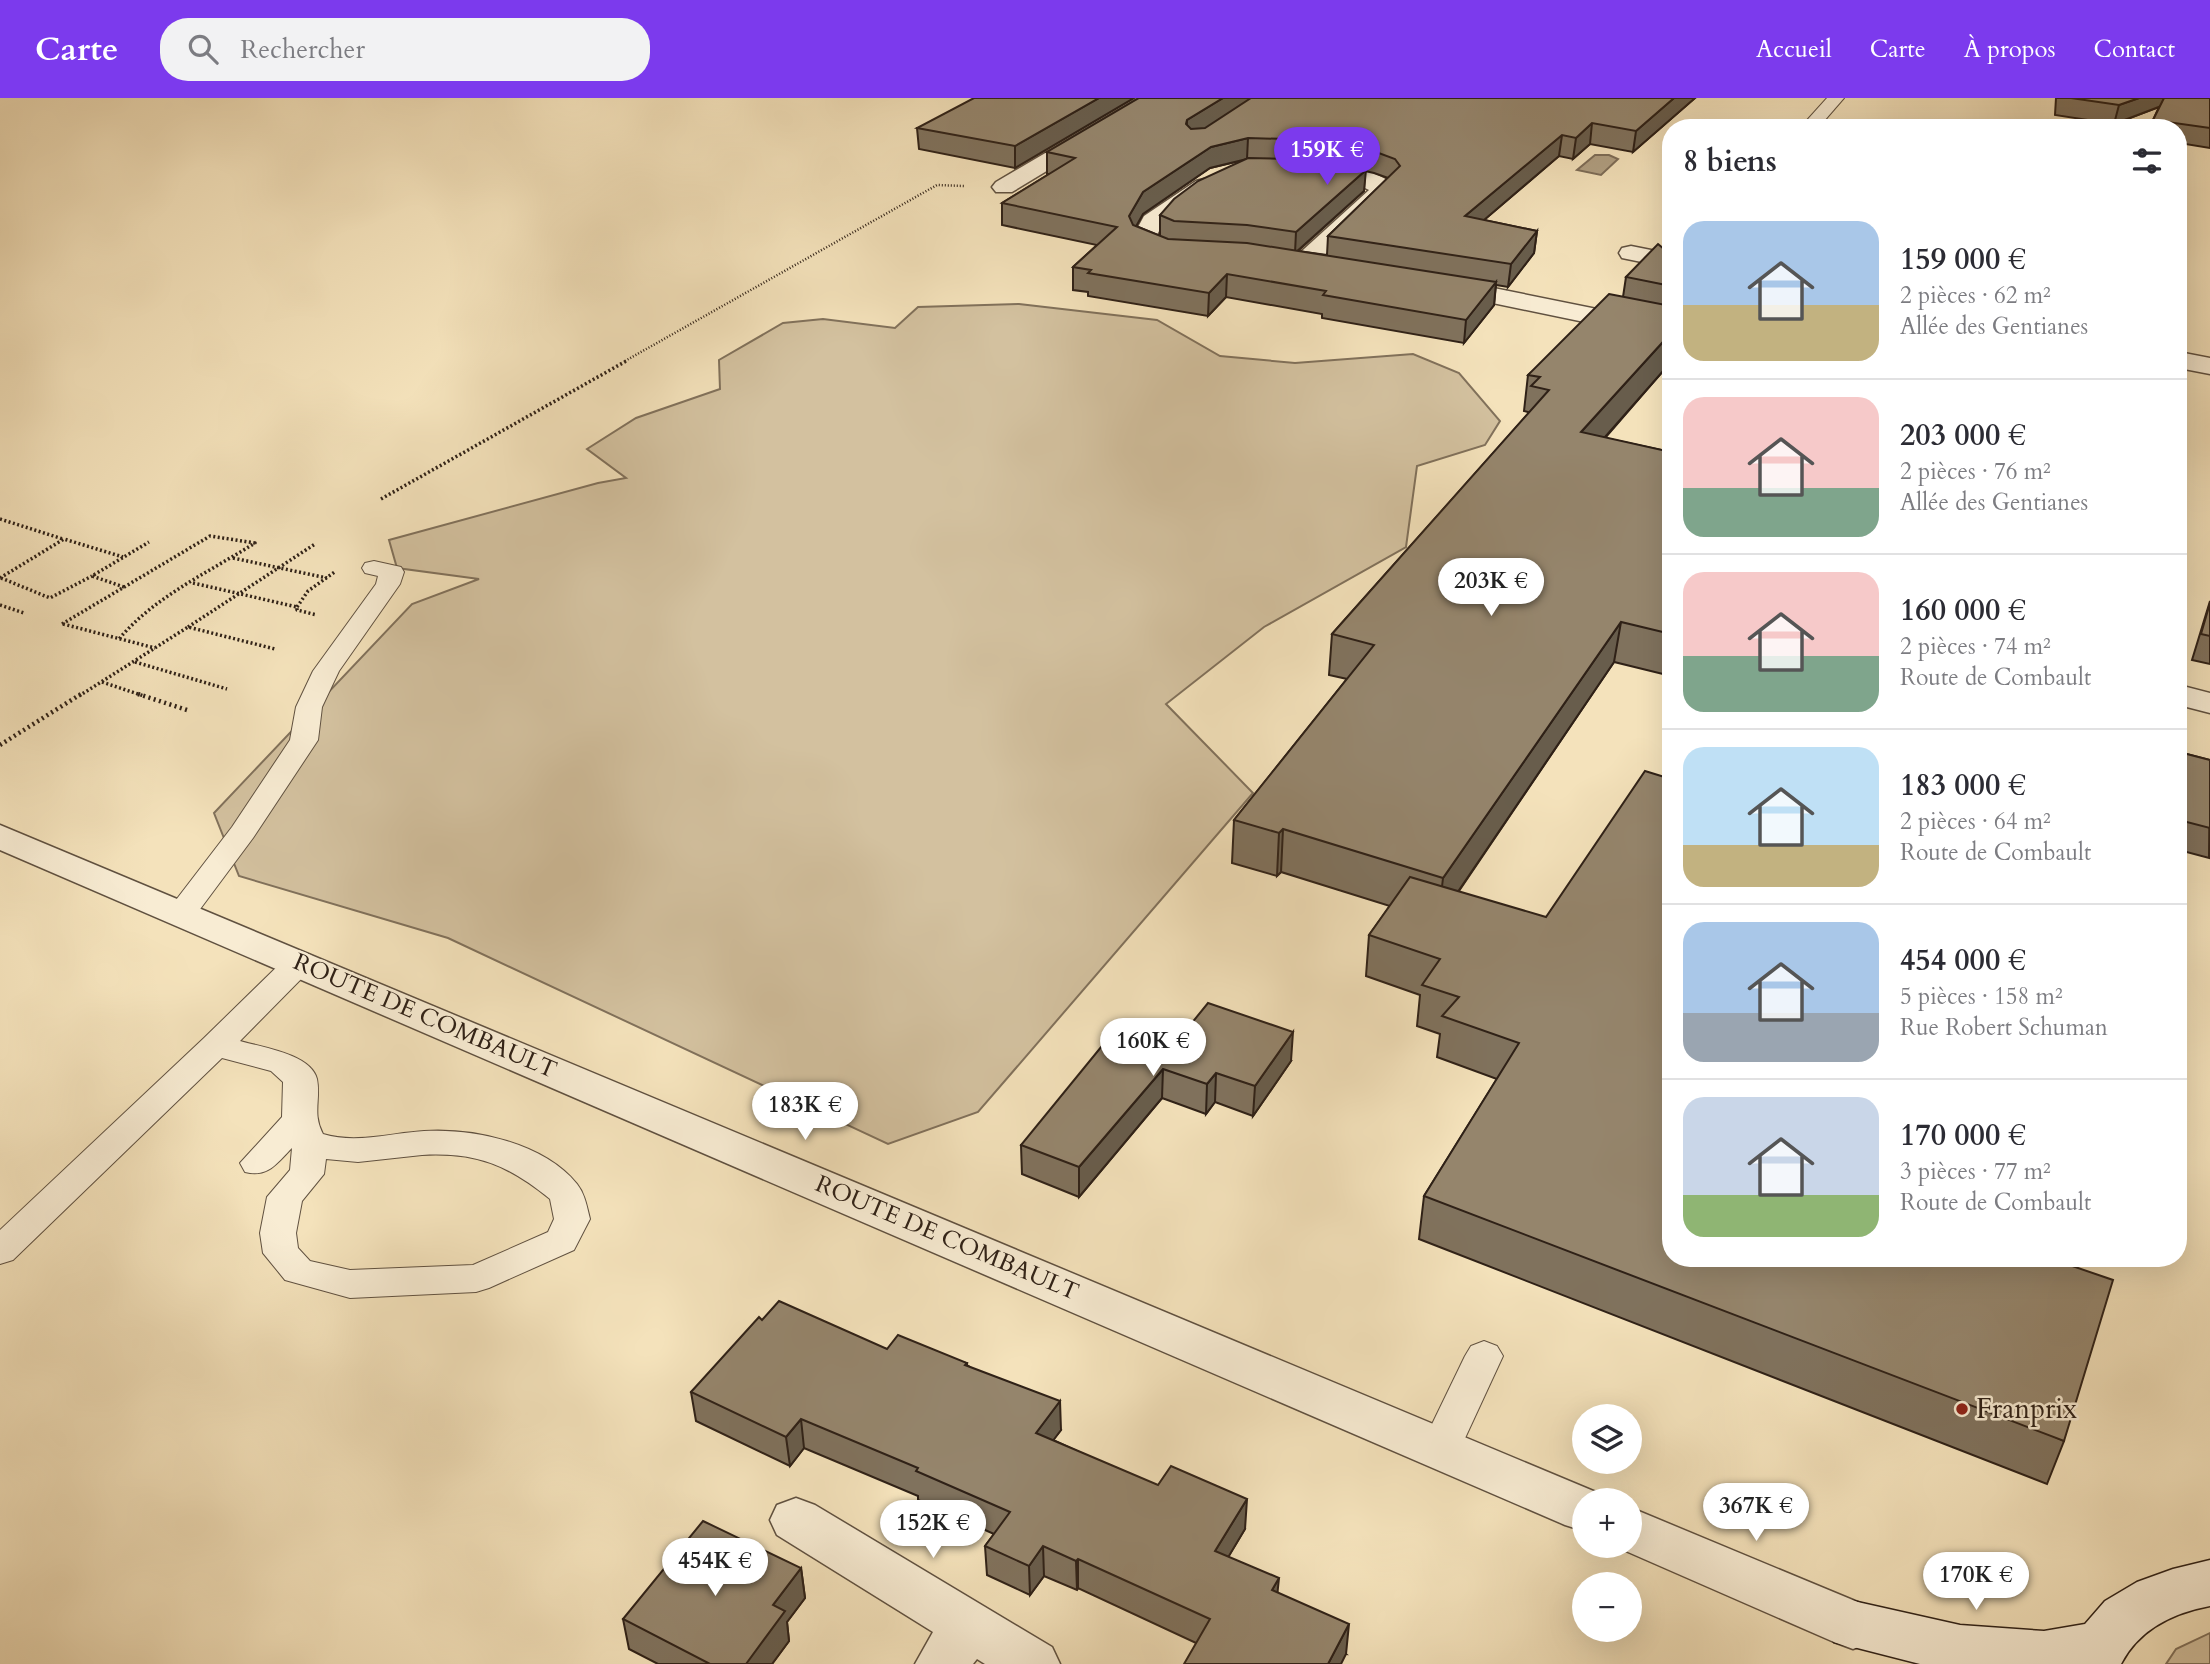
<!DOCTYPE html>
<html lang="fr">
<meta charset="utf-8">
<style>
:root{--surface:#fff;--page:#f2f2f3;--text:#2b2b33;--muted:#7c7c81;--line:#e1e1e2;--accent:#7c3aed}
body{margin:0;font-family:Cardo,serif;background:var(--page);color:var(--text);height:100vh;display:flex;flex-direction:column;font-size:26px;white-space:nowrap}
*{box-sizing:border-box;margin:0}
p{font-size:23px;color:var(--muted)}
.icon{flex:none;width:38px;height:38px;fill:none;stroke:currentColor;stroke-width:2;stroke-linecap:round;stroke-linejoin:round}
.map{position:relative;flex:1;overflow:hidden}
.drawer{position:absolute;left:1662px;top:21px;width:525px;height:1148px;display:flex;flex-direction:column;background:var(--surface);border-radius:28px;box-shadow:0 7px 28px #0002}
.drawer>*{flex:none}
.buttons{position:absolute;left:1572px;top:1306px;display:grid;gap:14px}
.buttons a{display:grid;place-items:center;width:70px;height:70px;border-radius:50%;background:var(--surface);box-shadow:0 7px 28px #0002;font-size:35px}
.price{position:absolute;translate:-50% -60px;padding:0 16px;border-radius:24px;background:#fff;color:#222;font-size:23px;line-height:46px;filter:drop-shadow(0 2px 4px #0008)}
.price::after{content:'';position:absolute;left:50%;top:42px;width:21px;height:16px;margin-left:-10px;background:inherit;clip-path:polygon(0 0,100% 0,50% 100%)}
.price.active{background:var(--accent);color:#fff}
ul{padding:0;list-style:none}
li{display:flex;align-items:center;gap:21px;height:175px;padding:0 21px}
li+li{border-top:2px solid var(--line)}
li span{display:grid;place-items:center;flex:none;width:196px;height:140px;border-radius:21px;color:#555}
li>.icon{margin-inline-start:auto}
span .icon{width:84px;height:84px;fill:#fffc;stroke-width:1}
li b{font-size:30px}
h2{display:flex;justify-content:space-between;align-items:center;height:84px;padding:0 21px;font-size:30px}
header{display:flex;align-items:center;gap:42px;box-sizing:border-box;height:98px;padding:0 35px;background:var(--accent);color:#fff}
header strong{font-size:33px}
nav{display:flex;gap:38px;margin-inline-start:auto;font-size:24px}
.search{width:490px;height:63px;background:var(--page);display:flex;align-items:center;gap:18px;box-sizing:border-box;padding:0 24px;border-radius:28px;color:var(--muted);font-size:26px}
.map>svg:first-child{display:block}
.green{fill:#d3c19f;stroke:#81715b;stroke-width:2}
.water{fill:#b1a083;stroke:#7d6d58;stroke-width:2}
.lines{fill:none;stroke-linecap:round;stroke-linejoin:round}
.service-casing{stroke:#605140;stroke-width:2}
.minor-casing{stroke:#605140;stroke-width:3}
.tertiary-casing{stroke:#605140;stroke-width:3}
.secondary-casing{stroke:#2f2117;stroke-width:3}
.path-far2{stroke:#2f2117;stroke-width:2.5;stroke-dasharray:1 2;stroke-linecap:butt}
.path-far1{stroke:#2f2117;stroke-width:3.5;stroke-dasharray:2 2.5;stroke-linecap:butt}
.path{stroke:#2f2117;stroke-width:4.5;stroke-dasharray:2 3.5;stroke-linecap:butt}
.service{fill:#f8ecd3;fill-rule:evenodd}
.minor{fill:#f8ecd3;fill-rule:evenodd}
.tertiary{fill:#f8ecd3;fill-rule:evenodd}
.secondary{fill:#f8ecd3;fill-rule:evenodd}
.wall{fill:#80725d;stroke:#2f2117;stroke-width:2;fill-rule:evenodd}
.shaded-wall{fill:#685d4c;stroke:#2f2117;stroke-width:2}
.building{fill:#95856c;stroke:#2f2117;stroke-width:2}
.poi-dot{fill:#8f2418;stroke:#f8ecd3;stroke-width:2.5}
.labels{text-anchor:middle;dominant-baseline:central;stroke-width:5;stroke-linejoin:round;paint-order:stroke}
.street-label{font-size:24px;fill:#2f2117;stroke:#f8ecd3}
.near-poi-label{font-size:28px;fill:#2f2117;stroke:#f8ecd3;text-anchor:start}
</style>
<header>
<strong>Carte</strong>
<div class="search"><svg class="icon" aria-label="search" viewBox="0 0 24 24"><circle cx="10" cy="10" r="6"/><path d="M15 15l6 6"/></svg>Rechercher</div>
<nav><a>Accueil</a><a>Carte</a><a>À propos</a><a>Contact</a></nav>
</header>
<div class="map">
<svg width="2210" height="1566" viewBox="0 0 2210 1566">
<rect width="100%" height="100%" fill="#f4e2bb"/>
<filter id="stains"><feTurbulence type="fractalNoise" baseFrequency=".00286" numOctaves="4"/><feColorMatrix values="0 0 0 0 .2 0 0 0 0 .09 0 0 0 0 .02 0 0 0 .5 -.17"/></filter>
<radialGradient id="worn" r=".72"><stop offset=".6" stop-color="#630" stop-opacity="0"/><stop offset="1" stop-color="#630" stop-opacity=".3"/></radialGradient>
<g class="green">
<path d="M 1019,206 L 1157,222 L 1220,258 L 1295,265 L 1413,256 L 1459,275 L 1500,323 L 1485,347 L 1417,368 L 1406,449 L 1264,529 L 1166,606 L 1253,695 L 978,1014 L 888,1046 L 448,840 L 239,778 L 214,715 L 412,506 L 479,481 L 397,470 L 389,442 L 598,385 L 626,380 L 587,351 L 636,320 L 720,291 L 719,262 L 783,225 L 823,221 L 895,230 L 918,209 Z"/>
<path d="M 2210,1535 L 2210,1566 L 2166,1566 L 2176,1551 Z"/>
</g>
<path class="water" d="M 1595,57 L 1609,57 L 1618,61 L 1601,77 L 1577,72 Z"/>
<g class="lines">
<defs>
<g id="service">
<path d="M 1827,0 L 1844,0 L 1818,30 L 1800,30 Z"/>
<path d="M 374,463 L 401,469 L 404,474 L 400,486 L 339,573 L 322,609 L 318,642 L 253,740 L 192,822 L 181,824 L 170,822 L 166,815 L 232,729 L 290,642 L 296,609 L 313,573 L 376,486 L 378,478 L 365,475 L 362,470 L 365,465 Z"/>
<path d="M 300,854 L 311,857 L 316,864 L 311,871 L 240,943 C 261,949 311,956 317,981 C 321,1002 312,1015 323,1036 C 356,1046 391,1035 424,1033 C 474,1030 544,1045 577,1086 C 585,1096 587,1109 590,1121 L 574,1152 L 489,1190 L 476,1194 L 350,1200 L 285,1182 L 263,1155 L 260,1135 L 267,1099 L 290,1072 L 292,1050 C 277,1065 268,1080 245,1074 L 240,1065 L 282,1019 L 283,984 L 271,973 L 222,960 L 13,1162 L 0,1166 L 0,1132 L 204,940 L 289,857 ZM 422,1057 C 477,1054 508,1067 550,1101 L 554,1121 L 548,1134 L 473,1167 L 350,1172 L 310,1163 L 298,1150 L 296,1135 L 302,1103 L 324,1076 L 326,1061 L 358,1064 Z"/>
<path d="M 1484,1243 L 1497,1248 L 1503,1258 L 1460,1351 L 1454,1362 L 1440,1367 L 1426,1362 L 1420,1351 L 1465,1258 L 1471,1248 Z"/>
</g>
<g id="minor">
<path d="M 1139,0 L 1165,0 L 1161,4 L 1012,94 L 996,94 L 992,89 L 996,84 Z"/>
<path d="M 1312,64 C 1335,67 1381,70 1396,90 L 1310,172 L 1301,174 L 1292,172 L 1289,167 L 1292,162 L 1369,92 L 1351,83 L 1304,76 L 1301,71 L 1304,66 Z"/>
<path d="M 1204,81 L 1212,83 L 1216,88 L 1212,93 L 1162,127 L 1156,139 L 1173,147 L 1192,150 L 1195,155 L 1192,160 C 1173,165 1142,159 1131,142 L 1144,118 L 1196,83 Z"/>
<path d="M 1631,148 L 1671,156 L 1671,170 L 1622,160 L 1619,155 L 1622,150 Z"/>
<path d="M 1444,180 L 1671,226 L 1671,242 L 1435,193 L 1431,188 L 1435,183 Z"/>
<path d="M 2179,254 L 2210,260 L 2210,276 L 2179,270 Z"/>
<path d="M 2179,587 L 2210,595 L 2210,615 L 2179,607 Z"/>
<path d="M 796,1400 L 815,1407 L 1052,1549 L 1060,1566 L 985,1566 L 977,1561 L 973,1566 L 915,1566 L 933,1534 L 777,1437 L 770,1422 L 777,1407 Z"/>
</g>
<g id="tertiary">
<path d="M 0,727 L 1603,1397 L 1605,1402 L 1584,1402 L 1584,1433 L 1565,1427 L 0,752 Z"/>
<path d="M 1629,1409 L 1872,1510 L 1880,1527 L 1872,1544 L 1853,1551 L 1834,1544 L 1612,1447 L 1629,1447 Z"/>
</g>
<path id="secondary" d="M 2210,1462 L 2210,1508 C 2173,1515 2139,1531 2121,1566 L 1920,1566 L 1834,1544 L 1826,1527 L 1834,1510 L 1853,1503 L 1960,1527 L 2044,1533 L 2085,1526 L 2105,1503 L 2137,1484 L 2173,1471 Z"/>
</defs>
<use href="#service" class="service-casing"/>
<use href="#minor" class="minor-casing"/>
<use href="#tertiary" class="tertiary-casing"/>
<use href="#secondary" class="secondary-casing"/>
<path class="path-far2" d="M 625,263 L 937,87 L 964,88"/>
<g class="path-far1">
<path d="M 381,401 L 628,262"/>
<path d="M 0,421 L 63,441"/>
<path d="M 233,460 L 327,480"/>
<path d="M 0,480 L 64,441 L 123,459"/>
<path d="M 1,480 L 50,500 L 92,478"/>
<path d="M 193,485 L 297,509 L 297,512 L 317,517"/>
<path d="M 124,489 L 92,478 L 149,444"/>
<path d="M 0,507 L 24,515"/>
<path d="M 297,509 L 308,493 L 336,473"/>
<path d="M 62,526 L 210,438 L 255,445 C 209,474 154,499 119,541"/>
<path d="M 63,526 L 155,550"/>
<path d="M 188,529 L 315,446"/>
<path d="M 135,564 L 227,591"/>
<path d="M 102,584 L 144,598"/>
<path d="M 79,598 L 188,529 L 275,551"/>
</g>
<g class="path">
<path d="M 138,596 L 190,613"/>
<path d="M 0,647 L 81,596"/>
</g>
<use href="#service" class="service"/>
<use href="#minor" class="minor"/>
<use href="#tertiary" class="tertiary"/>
<use href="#secondary" class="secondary"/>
</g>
<g class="wall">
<path d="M 1134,0 L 1015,70 L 919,51 L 917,30 Z"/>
<path d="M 1695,0 L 1633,54 L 1590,46 L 1573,61 L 1559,58 L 1484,122 L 1537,133 L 1534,155 L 1508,189 L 1496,187 L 1494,207 L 1464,245 L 1322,220 L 1322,216 L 1226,199 L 1208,218 L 1088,198 L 1088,194 L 1073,192 L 1073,169 L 1097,147 L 1002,127 L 1002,105 L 1049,76 L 1047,76 L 1047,54 ZM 1244,62 L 1160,117 L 1160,138 L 1136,128 L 1143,116 L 1210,70 ZM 1365,73 L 1374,75 L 1388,80 L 1328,138 L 1327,157 L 1298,153 L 1364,93 Z"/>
<path d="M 2056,0 L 2210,0 L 2210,50 L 2179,45 L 2179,30 L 2151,30 L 2153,22 L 2159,9 L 2114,26 L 2055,17 Z"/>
<path d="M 1671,157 L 1671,264 L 1605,340 L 1671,354 L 1671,578 L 1614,564 L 1459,793 L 1671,1160 L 2064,1343 L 2047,1386 L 1419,1141 L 1424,1098 L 1497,981 L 1437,959 L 1440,936 L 1417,928 L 1420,897 L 1366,878 L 1369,837 L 1390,808 L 1281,774 L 1277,778 L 1232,765 L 1234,722 L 1347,581 L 1329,577 L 1332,536 L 1528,316 L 1528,314 L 1524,313 L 1528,277 L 1623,199 L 1626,179 Z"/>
<path d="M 2210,503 L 2210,566 L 2192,562 Z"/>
<path d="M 2179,654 L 2210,662 L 2209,760 L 2179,752 Z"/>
<path d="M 1161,963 L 1291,963 L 1253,1018 L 1215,1004 L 1206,1016 L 1162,1000 L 1079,1099 L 1022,1076 L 1021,1047 Z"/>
<path d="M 762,1222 L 887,1251 L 967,1265 L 967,1267 L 1061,1332 L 1053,1342 L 1245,1431 L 1228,1459 L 1277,1494 L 1346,1556 L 1196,1545 L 1078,1490 L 1077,1492 L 1044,1478 L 1030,1497 L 987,1477 L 985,1448 L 994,1436 L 918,1402 L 918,1398 L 804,1350 L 790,1368 L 696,1323 L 691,1294 Z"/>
<path d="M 801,1470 L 805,1500 L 787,1524 L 789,1543 L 772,1566 L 658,1566 L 629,1551 L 623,1521 Z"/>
</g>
<g class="shaded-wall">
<path d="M 1099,0 L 1134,0 L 1015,70 L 1015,48 Z"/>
<path d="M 1223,0 L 1255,0 L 1186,47 L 1187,22 Z"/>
<path d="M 1674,0 L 1695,0 L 1633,54 L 1636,33 Z"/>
<path d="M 2139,0 L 2166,0 L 2164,7 L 2114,26 L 2119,7 Z"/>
<path d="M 1592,25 L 1590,46 L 1573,61 L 1576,40 Z"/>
<path d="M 1562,37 L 1559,58 L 1463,140 L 1465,118 Z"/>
<path d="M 1248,40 L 1247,61 L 1210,70 L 1143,116 L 1129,141 L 1129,118 L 1143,94 L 1211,49 Z"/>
<path d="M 1366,72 L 1364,93 L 1295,155 L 1296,134 Z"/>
<path d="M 1537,133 L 1534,155 L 1508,189 L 1511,166 Z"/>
<path d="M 1227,176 L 1226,199 L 1208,218 L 1209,195 Z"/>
<path d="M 1496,184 L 1494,207 L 1464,245 L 1466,222 Z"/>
<path d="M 1671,235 L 1671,264 L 1576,372 L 1581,334 Z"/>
<path d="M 1621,524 L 1614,564 L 1438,823 L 1443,780 Z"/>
<path d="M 1283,731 L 1281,774 L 1277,778 L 1279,735 Z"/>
<path d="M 1293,934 L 1291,963 L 1253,1018 L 1255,988 Z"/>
<path d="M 1163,971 L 1162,1000 L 1079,1099 L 1079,1069 Z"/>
<path d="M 1216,975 L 1215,1004 L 1206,1016 L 1207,986 Z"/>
<path d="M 1060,1303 L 1061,1332 L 1037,1364 L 1036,1335 Z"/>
<path d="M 801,1321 L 804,1350 L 790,1368 L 786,1339 Z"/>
<path d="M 1247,1401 L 1245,1431 L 1214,1483 L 1215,1453 Z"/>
<path d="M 1043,1448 L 1044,1478 L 1030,1497 L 1029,1468 Z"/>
<path d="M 1078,1461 L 1078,1490 L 1077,1492 L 1076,1463 Z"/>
<path d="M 801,1470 L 805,1500 L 787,1524 L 789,1543 L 772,1566 L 746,1566 L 773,1507 Z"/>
<path d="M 1279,1480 L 1276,1509 L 1272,1492 Z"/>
<path d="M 1349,1526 L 1346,1556 L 1341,1566 L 1328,1566 Z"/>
</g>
<g class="building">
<path d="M 974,0 L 1099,0 L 1015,48 L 917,30 Z"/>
<path d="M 1139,0 L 1223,0 L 1187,22 L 1186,26 L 1191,31 L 1205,30 L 1251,0 L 1674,0 L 1636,33 L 1592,25 L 1576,40 L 1562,37 L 1465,118 L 1537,133 L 1511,166 L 1328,138 L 1400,68 L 1395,61 L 1376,54 L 1323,42 L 1248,40 L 1211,49 L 1143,94 L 1129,118 L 1133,127 L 1168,141 L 1247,145 L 1496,184 L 1466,222 L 1323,197 L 1326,193 L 1227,176 L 1209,195 L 1088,175 L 1091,172 L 1073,169 L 1117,129 L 1002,105 L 1075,60 L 1047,54 Z"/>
<path d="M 2071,0 L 2139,0 L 2119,7 Z"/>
<path d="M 2164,0 L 2210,0 L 2210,30 L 2153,22 Z"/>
<path d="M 1248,60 L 1325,62 L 1366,72 L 1296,134 L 1247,127 L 1174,123 L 1160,117 L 1174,101 L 1198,83 Z"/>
<path d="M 1658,146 L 1671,157 L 1671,188 L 1626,179 Z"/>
<path d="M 1609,196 L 1671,208 L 1671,235 L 1581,334 L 1671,354 L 1671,536 L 1621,524 L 1443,780 L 1283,731 L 1279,735 L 1234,722 L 1374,547 L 1332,536 L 1549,292 L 1531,288 L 1540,279 L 1528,277 Z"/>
<path d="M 2210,505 L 2210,538 L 2201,536 Z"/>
<path d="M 2179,654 L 2210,662 L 2210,730 L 2179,722 Z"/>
<path d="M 1645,673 L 1671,681 L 1671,1160 L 2049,1160 L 2113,1182 L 2064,1343 L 1424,1098 L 1519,945 L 1442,918 L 1459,899 L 1422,887 L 1440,861 L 1369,837 L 1410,779 L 1546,819 Z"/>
<path d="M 1208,905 L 1293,934 L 1255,988 L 1216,975 L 1207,986 L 1163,971 L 1079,1069 L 1021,1047 L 1106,943 L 1161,963 Z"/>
<path d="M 779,1203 L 887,1251 L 898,1237 L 967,1265 L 965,1267 L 1060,1303 L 1036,1335 L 1158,1387 L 1171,1368 L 1247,1401 L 1215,1453 L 1279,1480 L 1272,1492 L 1349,1526 L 1328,1566 L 1184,1566 L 1210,1521 L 1078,1461 L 1076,1463 L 1043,1448 L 1029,1468 L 985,1448 L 1010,1414 L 916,1373 L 918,1370 L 801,1321 L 786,1339 L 691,1294 L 759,1219 L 762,1222 Z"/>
<path d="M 703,1423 L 801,1470 L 773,1507 L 785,1513 L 746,1566 L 710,1566 L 623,1521 Z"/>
</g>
<circle class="poi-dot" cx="1962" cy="1311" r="7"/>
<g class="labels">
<g class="street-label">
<text transform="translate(425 918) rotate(23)">ROUTE DE COMBAULT</text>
<text transform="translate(947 1140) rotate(23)">ROUTE DE COMBAULT</text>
</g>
<g class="near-poi-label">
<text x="1976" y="1311">Franprix</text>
</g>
</g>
<rect width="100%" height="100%" filter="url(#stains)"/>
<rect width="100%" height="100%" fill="url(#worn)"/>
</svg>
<div class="buttons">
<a><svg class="icon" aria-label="layers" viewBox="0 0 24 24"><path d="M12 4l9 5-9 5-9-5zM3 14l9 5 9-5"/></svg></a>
<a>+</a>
<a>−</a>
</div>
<b class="price active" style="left:1327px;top:89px">159K €</b>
<b class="price" style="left:1491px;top:520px">203K €</b>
<b class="price" style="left:1153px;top:980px">160K €</b>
<b class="price" style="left:805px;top:1044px">183K €</b>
<b class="price" style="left:1756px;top:1445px">367K €</b>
<b class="price" style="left:933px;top:1462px">152K €</b>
<b class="price" style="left:715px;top:1500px">454K €</b>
<b class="price" style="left:1976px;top:1514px">170K €</b>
<section class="drawer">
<h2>8 biens<svg class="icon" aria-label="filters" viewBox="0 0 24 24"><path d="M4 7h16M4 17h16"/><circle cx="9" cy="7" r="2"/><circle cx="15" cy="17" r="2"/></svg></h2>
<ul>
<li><span style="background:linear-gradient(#a9c7e8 60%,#c2b280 0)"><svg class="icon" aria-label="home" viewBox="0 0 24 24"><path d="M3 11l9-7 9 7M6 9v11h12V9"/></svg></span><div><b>159 000 €</b><p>2 pièces · 62 m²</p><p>Allée des Gentianes</p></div></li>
<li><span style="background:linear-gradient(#f6c9c9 65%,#7fa58c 0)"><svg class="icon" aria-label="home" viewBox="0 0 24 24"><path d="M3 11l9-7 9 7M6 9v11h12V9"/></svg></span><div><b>203 000 €</b><p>2 pièces · 76 m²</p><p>Allée des Gentianes</p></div></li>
<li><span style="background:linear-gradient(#f6c9c9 60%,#7fa58c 0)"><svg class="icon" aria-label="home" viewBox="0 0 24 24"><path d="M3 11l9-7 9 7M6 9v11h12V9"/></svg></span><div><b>160 000 €</b><p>2 pièces · 74 m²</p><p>Route de Combault</p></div></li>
<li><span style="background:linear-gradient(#bfe0f5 70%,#c2b280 0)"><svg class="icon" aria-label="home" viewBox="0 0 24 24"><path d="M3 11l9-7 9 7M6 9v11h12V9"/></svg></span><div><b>183 000 €</b><p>2 pièces · 64 m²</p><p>Route de Combault</p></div></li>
<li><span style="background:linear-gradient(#a9c7e8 65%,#9aa5b1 0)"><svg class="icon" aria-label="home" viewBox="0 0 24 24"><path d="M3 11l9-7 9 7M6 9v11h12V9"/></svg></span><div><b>454 000 €</b><p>5 pièces · 158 m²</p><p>Rue Robert Schuman</p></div></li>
<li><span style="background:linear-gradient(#c9d6e8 70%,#8fb573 0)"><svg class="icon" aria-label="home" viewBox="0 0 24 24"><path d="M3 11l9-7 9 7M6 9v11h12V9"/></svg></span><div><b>170 000 €</b><p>3 pièces · 77 m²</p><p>Route de Combault</p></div></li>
</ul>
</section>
</div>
